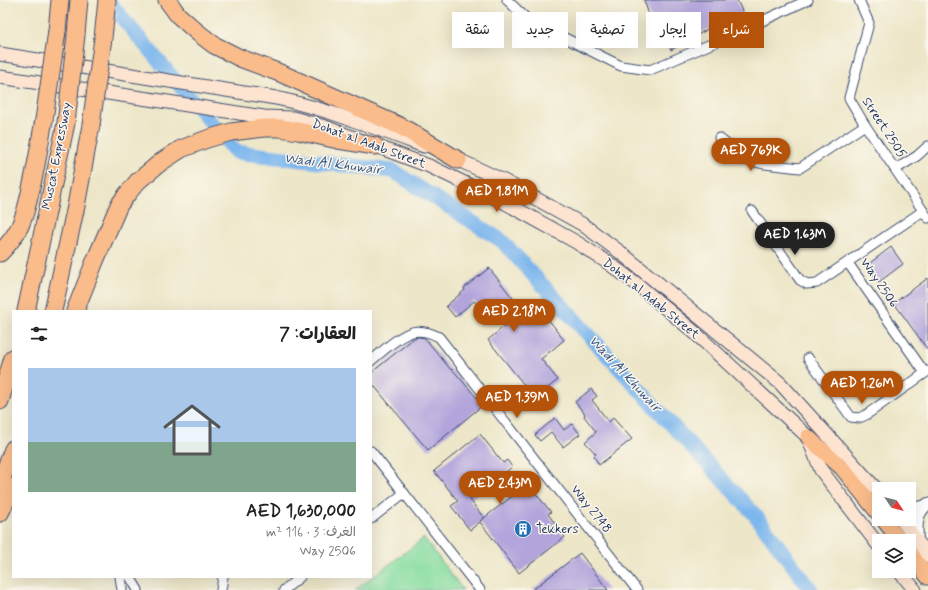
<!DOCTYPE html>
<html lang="ar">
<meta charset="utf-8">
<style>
:root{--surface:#fff;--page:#f6f6f6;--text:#222;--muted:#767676;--line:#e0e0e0;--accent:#b45309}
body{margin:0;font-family:Mynerve,"Playpen Sans Arabic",sans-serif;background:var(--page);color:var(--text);direction:rtl;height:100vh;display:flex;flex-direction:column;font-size:15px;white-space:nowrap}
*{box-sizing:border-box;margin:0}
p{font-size:13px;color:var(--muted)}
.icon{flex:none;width:22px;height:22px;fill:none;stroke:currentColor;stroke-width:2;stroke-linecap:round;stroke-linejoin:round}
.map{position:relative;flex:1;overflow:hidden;direction:ltr}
.drawer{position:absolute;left:12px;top:310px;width:360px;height:268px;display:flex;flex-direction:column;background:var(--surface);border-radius:0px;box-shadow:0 4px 16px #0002;direction:rtl}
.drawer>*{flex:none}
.guide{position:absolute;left:384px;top:12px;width:380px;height:36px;direction:rtl;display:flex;gap:8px}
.needle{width:26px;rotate:125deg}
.fabs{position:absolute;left:872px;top:482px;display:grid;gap:8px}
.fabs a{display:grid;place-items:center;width:44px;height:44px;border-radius:0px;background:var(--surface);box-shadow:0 4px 16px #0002;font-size:20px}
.price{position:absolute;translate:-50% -34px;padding:0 9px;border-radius:14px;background:var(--accent);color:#fff;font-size:13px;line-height:26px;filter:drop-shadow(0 1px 2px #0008)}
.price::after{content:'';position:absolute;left:50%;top:24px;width:12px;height:9px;margin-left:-6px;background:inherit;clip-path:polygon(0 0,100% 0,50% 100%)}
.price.current{background:#222;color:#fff}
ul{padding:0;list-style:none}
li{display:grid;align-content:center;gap:8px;height:212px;padding:0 16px}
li+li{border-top:1px solid var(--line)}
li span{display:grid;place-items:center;height:124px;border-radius:0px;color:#555}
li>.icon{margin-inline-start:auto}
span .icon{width:72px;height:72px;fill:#fffc;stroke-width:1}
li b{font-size:17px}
h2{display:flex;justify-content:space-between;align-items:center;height:48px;padding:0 16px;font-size:17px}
.tag{padding:0 14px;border-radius:0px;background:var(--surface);box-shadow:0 4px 16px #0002;font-size:14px;line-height:36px}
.tag.current{background:var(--accent);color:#fff}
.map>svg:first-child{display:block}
.green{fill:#85db9f;stroke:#50857e}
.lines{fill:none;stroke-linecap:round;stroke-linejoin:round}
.river{stroke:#7cb6ed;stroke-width:15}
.building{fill:#b3a5dc}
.minor-casing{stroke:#3a4a6e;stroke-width:11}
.tertiary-casing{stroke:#3a4a6e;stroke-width:14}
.secondary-casing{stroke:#3a4a6e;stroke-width:15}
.primary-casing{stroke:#3a4a6e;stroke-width:17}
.motorway-casing{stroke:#3a4a6e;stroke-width:19}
.minor{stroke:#fff;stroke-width:9}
.tertiary{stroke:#fff;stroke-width:12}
.secondary{stroke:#fde4d1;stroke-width:13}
.primary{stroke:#fabc8b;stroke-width:15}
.motorway{stroke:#fabc8b;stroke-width:17}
.motorway-bridge-casing{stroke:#3a4a6e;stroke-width:19;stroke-linecap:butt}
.motorway-bridge{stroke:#fabc8b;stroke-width:17}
.labels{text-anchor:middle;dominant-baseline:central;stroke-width:3;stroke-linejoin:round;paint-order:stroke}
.street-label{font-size:13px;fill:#1b2f5e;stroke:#fbf7ec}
.poi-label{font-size:13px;fill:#1b2f5e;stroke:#fbf7ec;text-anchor:start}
.water-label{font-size:14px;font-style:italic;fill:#385889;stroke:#fbf7ec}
</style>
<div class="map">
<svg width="928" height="590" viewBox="0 0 928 590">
<rect width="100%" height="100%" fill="#fbf7ec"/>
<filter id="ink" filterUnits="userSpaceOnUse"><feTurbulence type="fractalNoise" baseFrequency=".025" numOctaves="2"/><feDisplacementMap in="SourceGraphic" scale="8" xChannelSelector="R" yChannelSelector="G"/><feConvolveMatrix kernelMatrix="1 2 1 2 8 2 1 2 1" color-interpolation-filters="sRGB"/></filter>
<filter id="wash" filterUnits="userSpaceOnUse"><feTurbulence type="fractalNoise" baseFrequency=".012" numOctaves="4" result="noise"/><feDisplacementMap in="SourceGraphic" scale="16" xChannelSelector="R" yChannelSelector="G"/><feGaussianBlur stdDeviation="0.9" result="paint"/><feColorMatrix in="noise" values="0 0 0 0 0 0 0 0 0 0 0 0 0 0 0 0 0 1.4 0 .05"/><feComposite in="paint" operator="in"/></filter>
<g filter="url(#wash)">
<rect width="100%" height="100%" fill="#ede6c8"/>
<path class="green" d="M 424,538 L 463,590 L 355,590 Z"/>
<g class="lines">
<path class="river" d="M 107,0 L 236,152 L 393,171 L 502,241 L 756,516 L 811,590"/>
</g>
<g id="blocks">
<g class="building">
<path d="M 644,0 L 737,0 L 743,13 L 724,23 L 725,25 L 709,32 L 708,29 L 671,50 L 658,18 L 651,21 Z"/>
<path d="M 891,247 L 903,264 L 879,282 L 866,266 Z"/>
<path d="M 489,268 L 523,311 L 534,302 L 556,329 L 555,329 L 564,340 L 541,359 L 558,380 L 523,407 L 514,395 L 525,386 L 488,340 L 507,324 L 498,314 L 490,321 L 474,301 L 455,317 L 446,306 L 465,290 L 464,288 Z"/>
<path d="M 928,278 L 928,350 L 894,303 Z"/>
<path d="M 419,337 L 425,338 L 451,370 L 452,369 L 483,405 L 428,450 L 394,410 L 371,382 L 371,373 L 414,338 Z"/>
<path d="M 591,389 L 597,396 L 592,400 L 609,422 L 613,418 L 632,439 L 599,465 L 594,456 L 596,454 L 585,442 L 596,432 L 584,416 L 585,414 L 575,402 Z"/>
<path d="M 555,418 L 564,430 L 572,424 L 580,434 L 563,447 L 551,432 L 540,441 L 535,435 Z"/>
<path d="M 480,434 L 503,463 L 507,460 L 512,467 L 470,500 L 484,518 L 480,521 L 528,484 L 551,512 L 548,514 L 565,537 L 519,573 L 480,522 L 470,530 L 451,506 L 458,501 L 434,471 Z"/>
<path d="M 580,553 L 608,590 L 532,590 Z"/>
</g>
</g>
</g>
<g filter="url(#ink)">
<use href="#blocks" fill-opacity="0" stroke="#3a4a6e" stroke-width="1"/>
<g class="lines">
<defs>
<g id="minor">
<path d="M 507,0 L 527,19 L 621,66 L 650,70 L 725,38 L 808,0"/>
<path d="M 859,0 L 869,23 L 849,98 L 865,125 L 928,218"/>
<path d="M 719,138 L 746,160 L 765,164 L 800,168 L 865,125"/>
<path d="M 896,169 L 917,156 L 928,146"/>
<path d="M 752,211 L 800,280 L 807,284 L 817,283 L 923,211"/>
<path d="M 848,263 L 925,373"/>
<path d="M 808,358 L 851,417 L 859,418 L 866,415 L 928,371"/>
<path d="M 371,361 C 382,352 398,336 412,332 C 421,330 431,333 439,337 L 637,590"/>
<path d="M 371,451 L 404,493 L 371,519"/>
<path d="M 404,493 L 480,590"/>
<path d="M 120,577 L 122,590"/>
<path d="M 130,577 L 138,590"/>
<path d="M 221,590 L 223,577"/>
<path d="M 284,590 L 300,577"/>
</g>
<g id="tertiary">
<path d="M 909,508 L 915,508 L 924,507"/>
<path d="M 917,541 C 916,527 915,512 928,504"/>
</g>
<g id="secondary">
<path d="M 0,54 L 276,98 C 327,109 376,128 424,146"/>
<path d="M 0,77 L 155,100 L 264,117 L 293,118 L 325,127 L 429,166 L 502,201 L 576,242 L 607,262 L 638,285 L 694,332 L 808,437 L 821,470 L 879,546"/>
<path d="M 450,156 L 502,180 L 582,224 L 620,252 L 780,383 L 879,492"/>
<path d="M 901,519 L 928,556"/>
<path d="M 899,571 L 915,590"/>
</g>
<g id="primary">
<path d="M 808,437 L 842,468 L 879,514"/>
<path d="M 883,519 L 900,541"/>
<path d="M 909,552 L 928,577"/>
</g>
<g id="motorway">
<path d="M 167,0 L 178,15 L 197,32 L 214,45 L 240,58 L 280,73 L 402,127 L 458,160"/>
<path d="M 57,31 L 60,0"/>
<path d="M 76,35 L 79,0"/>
<path d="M 103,38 L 107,0"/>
<path d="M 0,253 C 8,245 15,236 20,226 C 26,213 29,198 32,184 C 37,163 40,141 44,120"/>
<path d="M 26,311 L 66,123"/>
<path d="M 53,311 L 76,206 L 91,125"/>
<path d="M 75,311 L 95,261 L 119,205 L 128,193 L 138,181 L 161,162 L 181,149 L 207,139 L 231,132 L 264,128 L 280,128 L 298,131 L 338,140 L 375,146"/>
<path d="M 0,401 L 13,358"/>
<path d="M 0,484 L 13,449"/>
<path d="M 0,513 L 13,487"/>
</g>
</defs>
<use href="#minor" class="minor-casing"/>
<use href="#tertiary" class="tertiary-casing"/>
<use href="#secondary" class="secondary-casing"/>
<use href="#primary" class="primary-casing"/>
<use href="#motorway" class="motorway-casing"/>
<use href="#minor" class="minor"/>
<use href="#tertiary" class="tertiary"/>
<use href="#secondary" class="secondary"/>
<use href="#primary" class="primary"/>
<use href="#motorway" class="motorway"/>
<defs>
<g id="motorway-bridge">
<path d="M 44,120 L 57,31"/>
<path d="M 66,123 L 76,35"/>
<path d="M 91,125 L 103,38"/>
</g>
</defs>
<use href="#motorway-bridge" class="motorway-bridge-casing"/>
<use href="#motorway-bridge" class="motorway-bridge"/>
</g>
</g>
<defs>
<symbol id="building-disc" viewBox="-11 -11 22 22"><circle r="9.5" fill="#1f6fb2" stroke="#fbf7ec"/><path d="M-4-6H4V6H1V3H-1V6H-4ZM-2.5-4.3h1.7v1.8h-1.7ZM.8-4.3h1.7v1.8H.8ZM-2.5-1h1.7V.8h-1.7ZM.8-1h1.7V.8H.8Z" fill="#fff"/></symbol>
</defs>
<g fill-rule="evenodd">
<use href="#building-disc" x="513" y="519" width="20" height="20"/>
</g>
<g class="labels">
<g class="street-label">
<text transform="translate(884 128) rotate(57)">Street 2505</text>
<text transform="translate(369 144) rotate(20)">Dohat al Adab Street</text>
<text transform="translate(57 156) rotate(-79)">Muscat Expressway</text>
<text transform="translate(879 283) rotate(56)">Way 2506</text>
<text transform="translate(651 299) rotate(39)">Dohat al Adab Street</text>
<text transform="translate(591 509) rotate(52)">Way 2748</text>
</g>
<g class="poi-label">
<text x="536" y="529">Tekkers</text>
</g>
<g class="water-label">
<text transform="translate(333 164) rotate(7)">Wadi Al Khuwair</text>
<text transform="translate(625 374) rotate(47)">Wadi Al Khuwair</text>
</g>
</g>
</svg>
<div class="fabs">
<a><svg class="needle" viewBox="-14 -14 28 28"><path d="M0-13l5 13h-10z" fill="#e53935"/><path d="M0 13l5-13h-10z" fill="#767676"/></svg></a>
<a><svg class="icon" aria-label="layers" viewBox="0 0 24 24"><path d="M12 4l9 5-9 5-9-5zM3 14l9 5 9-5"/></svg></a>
</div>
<b class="price" style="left:751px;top:172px">AED 769K</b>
<b class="price" style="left:497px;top:213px">AED 1.81M</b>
<b class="price current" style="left:795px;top:256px">AED 1.63M</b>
<b class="price" style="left:514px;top:333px">AED 2.18M</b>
<b class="price" style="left:862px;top:405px">AED 1.26M</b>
<b class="price" style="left:517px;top:419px">AED 1.39M</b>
<b class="price" style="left:500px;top:505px">AED 2.43M</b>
<div class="guide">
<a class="tag current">شراء</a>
<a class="tag">إيجار</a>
<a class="tag">تصفية</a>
<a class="tag">جديد</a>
<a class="tag">شقة</a>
</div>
<section class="drawer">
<h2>العقارات: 7<svg class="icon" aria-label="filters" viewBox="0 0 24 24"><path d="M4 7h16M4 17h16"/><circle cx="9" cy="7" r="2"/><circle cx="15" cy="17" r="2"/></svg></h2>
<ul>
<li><span style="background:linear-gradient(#a9c7e8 60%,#7fa58c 0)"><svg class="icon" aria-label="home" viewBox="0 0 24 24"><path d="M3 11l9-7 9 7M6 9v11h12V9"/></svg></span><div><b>AED 1,630,000</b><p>الغرف: 3 · 116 m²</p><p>Way 2506</p></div></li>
</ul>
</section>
</div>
